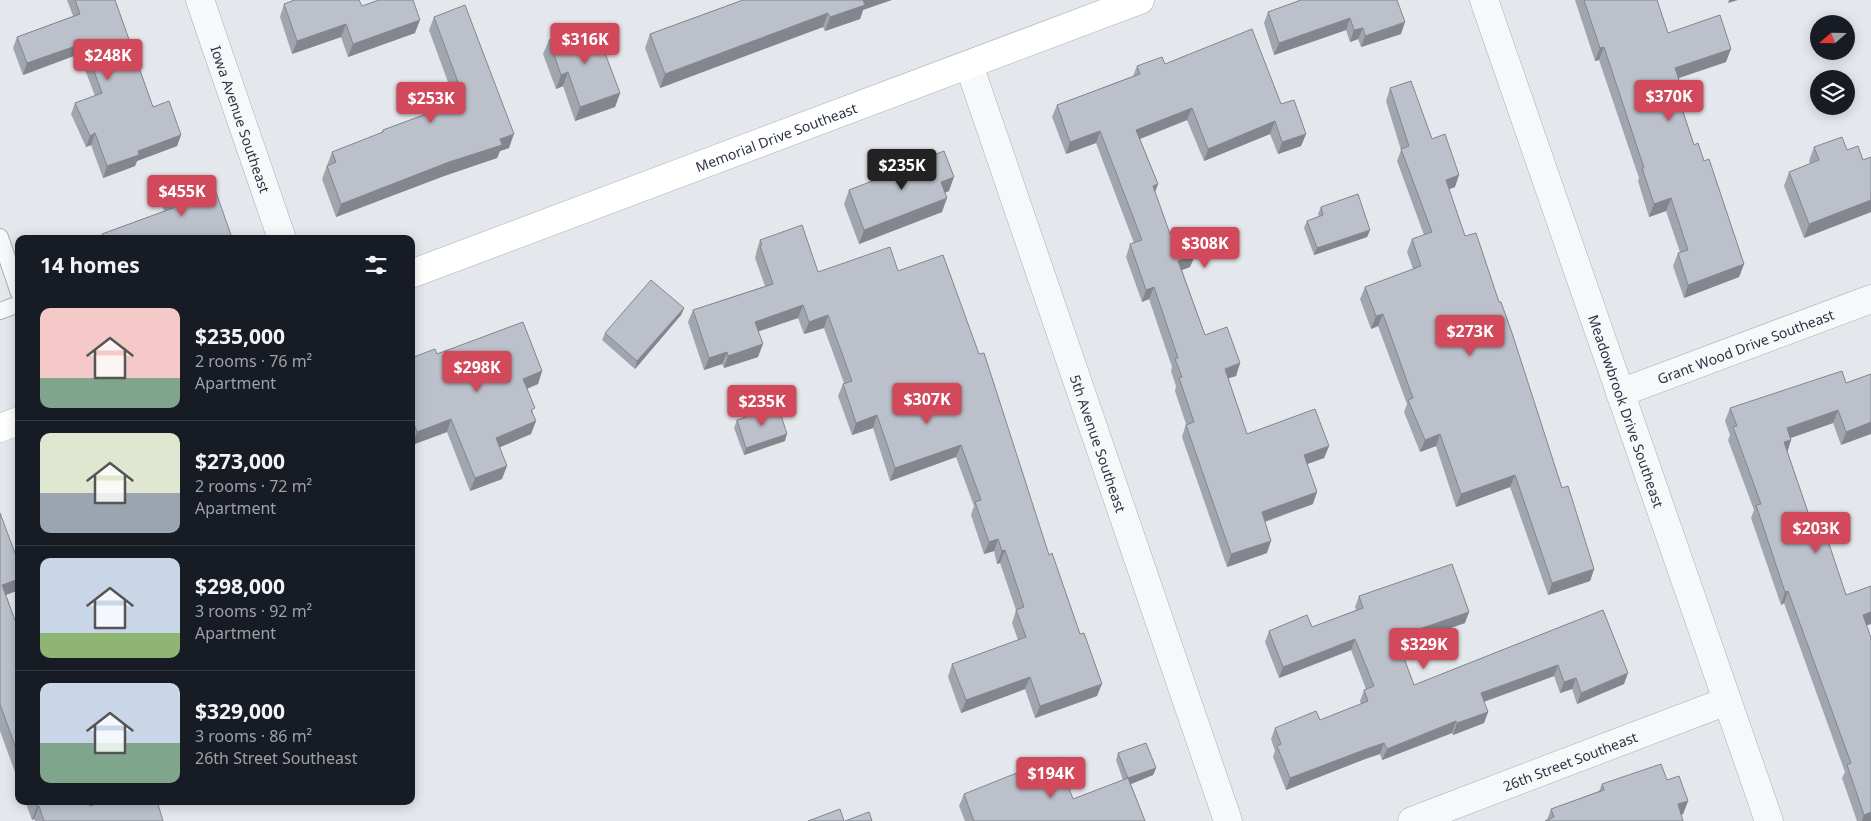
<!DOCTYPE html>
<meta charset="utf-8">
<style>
:root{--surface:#171b24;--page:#20242c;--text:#f1f3f6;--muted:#9ea1a6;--line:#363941;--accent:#d1495b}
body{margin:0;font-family:"Noto Sans",sans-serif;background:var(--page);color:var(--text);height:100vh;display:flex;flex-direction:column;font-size:19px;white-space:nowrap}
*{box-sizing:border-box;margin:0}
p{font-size:16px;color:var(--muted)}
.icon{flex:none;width:28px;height:28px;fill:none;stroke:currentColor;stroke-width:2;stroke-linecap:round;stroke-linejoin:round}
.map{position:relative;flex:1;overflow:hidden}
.details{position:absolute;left:15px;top:235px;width:400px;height:570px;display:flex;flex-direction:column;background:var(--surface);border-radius:10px;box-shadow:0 2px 12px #0003}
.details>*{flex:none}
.needle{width:32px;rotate:250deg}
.fabs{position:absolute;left:1810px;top:15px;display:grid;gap:10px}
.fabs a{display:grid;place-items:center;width:45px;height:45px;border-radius:50%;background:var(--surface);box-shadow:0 2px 12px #0003;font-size:25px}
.price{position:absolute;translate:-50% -42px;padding:0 11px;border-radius:5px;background:var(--accent);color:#fff;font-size:16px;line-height:32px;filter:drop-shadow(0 1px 2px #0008)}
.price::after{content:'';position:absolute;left:50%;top:30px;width:15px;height:11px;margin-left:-8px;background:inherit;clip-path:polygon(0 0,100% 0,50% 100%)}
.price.current{background:#222;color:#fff}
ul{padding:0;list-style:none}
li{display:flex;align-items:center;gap:15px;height:125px;padding:0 25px}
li+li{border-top:1px solid var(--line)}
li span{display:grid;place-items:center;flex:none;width:140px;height:100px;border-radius:10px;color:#555}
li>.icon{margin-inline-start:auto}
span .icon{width:60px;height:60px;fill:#fffc;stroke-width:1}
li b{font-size:21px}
h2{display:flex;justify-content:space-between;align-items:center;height:60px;padding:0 25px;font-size:21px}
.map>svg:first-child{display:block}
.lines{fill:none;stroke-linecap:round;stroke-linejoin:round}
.lane-casing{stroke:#a9aeb7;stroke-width:18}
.street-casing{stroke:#a9aeb7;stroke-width:29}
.secondary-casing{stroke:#a9aeb7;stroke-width:29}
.lane{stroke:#f7f8fa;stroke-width:16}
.street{stroke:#f7f8fa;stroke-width:28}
.secondary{stroke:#fff;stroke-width:28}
.wall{fill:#a1a5ae}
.shaded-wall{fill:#83868d}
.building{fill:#bbc0ca;stroke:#83868d}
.labels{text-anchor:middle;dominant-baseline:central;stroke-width:4;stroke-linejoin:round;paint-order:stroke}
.street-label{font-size:14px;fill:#2b3445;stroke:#f4f6f9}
</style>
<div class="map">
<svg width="1871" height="821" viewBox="0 0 1871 821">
<rect width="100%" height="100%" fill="#e4e7ec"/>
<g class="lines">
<defs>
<g id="lane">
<path d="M 0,237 L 19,293"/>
<path d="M 0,311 L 19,304"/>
</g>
<g id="street">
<path id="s1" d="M 200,0 L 282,239"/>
<path id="s2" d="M 1484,0 L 1769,821"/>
<path id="s3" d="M 969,65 L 1228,821"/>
<path id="s4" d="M 1620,393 L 1871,299"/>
<path id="s5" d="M 1412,821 L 1727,701"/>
</g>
<g id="secondary">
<path id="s6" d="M 411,274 L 1140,0"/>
<path d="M 0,428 L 19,421"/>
</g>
</defs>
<use href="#lane" class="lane-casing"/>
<use href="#street" class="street-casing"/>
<use href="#secondary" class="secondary-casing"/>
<use href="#lane" class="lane"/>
<use href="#street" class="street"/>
<use href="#secondary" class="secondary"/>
</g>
<g class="wall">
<path d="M 67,0 L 115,0 L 153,107 L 181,135 L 177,146 L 137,161 L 135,166 L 103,178 L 91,145 L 86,147 L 71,114 L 75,103 L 95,96 L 79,54 L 23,75 L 13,48 L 17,37 L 73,16 Z"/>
<path d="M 293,0 L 359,0 L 362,6 L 415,33 L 348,57 L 341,37 L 292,54 L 280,17 L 284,4 L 292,1 Z"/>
<path d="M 743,0 L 863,10 L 860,19 L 825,31 L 823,27 L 660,88 L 645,48 L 650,34 Z"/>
<path d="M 1301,0 L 1401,34 L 1361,47 L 1358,39 L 1350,42 L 1346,30 L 1274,55 L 1264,23 L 1268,12 Z"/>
<path d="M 1575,0 L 1657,0 L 1668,33 L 1726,62 L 1678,78 L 1679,98 L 1694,145 L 1704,161 L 1744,264 L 1739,277 L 1684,298 L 1673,266 L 1678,253 L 1680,252 L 1666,211 L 1649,217 L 1638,181 L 1639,178 L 1599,60 L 1595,61 Z"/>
<path d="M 434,17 L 509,148 L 500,151 L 497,158 L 444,176 L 336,217 L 322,179 L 332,152 L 381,133 L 383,130 L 450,105 L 453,96 L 429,30 Z"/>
<path d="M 549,40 L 620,93 L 615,107 L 575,121 L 563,86 L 556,89 L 543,54 Z"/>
<path d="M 1165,64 L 1281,104 L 1306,134 L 1301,146 L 1278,154 L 1270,134 L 1204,161 L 1187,120 L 1140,139 L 1158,184 L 1155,192 L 1170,234 L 1195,255 L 1190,267 L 1182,270 L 1205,335 L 1240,363 L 1236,376 L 1228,378 L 1247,434 L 1329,446 L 1324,458 L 1307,464 L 1313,504 L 1265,522 L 1267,553 L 1227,567 L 1182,437 L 1186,424 L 1175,391 L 1176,386 L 1171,371 L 1172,367 L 1149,299 L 1142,302 L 1126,257 L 1130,244 L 1134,243 L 1096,143 L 1066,154 L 1052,117 L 1057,105 L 1133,76 L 1137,66 Z"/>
<path d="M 1390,88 L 1432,139 L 1455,187 L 1449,189 L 1465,236 L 1499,302 L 1562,488 L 1594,569 L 1590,581 L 1548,595 L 1510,487 L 1456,507 L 1436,446 L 1420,452 L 1404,412 L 1407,404 L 1378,326 L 1371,329 L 1360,299 L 1365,287 L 1413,269 L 1407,252 L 1412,239 L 1424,235 L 1397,161 L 1401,150 L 1386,101 Z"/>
<path d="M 1814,147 L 1847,150 L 1863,160 L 1871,157 L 1871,212 L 1804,238 L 1784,186 L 1789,172 L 1810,164 L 1809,161 Z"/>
<path d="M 874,178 L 949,191 L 945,193 L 942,212 L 859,244 L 844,204 L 849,190 L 873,181 Z"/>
<path d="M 205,183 L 229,239 L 101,239 L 102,234 L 164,211 L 162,204 L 167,190 Z"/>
<path d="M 1321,207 L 1370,230 L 1367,237 L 1314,255 L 1304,228 L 1307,221 L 1319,216 L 1318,214 Z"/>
<path d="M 760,240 L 818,272 L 898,271 L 1049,555 L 1097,696 L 1035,718 L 1025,689 L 961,713 L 948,677 L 952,664 L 1018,640 L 1012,623 L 1016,610 L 1000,563 L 997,564 L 994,551 L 984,554 L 971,515 L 974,506 L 956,457 L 890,481 L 873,428 L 852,435 L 838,396 L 843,384 L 844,383 L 824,328 L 804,334 L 798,318 L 759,331 L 758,357 L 724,368 L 722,364 L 704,370 L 688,322 L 693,310 L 765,286 L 755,258 L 756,254 L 756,253 Z"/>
<path d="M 684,308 L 681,315 L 635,369 L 602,340 L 605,333 Z"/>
<path d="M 437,354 L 542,371 L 538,384 L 527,389 L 533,413 L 531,434 L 500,447 L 502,479 L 470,491 L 447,432 L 412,445 L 411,442 L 411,358 Z"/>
<path d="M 1871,374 L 1841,445 L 1833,423 L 1791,438 L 1791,440 L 1787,451 L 1812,524 L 1846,595 L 1871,586 L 1871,624 L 1867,625 L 1871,821 L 1857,821 L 1842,778 L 1845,772 L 1784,603 L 1781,605 L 1751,518 L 1754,510 L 1728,440 L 1730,435 L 1725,421 L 1730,408 L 1846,383 Z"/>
<path d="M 737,420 L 785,441 L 744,455 L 734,428 Z"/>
<path d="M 0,513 L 19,590 L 6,595 L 19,631 L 19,783 L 0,731 Z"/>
<path d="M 1359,596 L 1465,623 L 1399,646 L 1414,685 L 1603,610 L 1624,684 L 1577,704 L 1572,689 L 1560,693 L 1554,676 L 1484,702 L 1488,712 L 1484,723 L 1453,735 L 1452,733 L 1382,760 L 1380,754 L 1365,759 L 1286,790 L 1273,757 L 1275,751 L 1271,739 L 1275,728 L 1320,720 L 1361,704 L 1360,701 L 1364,690 L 1366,689 L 1351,650 L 1279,678 L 1265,642 L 1269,631 L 1312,627 L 1356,610 L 1355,607 Z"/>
<path d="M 1118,753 L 1156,768 L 1153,775 L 1131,784 L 1145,821 L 965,821 L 959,806 L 964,794 L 1073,799 L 1123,780 L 1116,760 Z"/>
<path d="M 1667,780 L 1688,801 L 1683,814 L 1681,815 L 1547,820 L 1551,809 L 1599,791 L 1602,784 Z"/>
<path d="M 25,801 L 88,801 L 90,806 L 163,821 L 35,821 L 34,819 L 32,820 Z"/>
</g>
<g class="shaded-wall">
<path d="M 862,0 L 892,0 L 863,10 L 860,19 L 825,31 L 830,17 Z"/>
<path d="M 1729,0 L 1738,0 L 1728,3 Z"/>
<path d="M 828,13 L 823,27 L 660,88 L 665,74 Z"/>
<path d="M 1350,18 L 1346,30 L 1274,55 L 1279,43 Z"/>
<path d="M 420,20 L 415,33 L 348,57 L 353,44 Z"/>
<path d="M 1405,22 L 1401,34 L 1361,47 L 1365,36 Z"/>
<path d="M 346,24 L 341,37 L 292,54 L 297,41 Z"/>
<path d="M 1363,28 L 1358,39 L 1350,42 L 1354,30 Z"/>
<path d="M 84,43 L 79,54 L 23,75 L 27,63 Z"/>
<path d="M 1604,47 L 1599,60 L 1595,61 L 1600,48 Z"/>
<path d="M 1731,49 L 1726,62 L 1670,81 L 1675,68 Z"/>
<path d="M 568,72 L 563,86 L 556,89 L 561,75 Z"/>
<path d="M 1682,89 L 1677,102 L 1676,91 Z"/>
<path d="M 620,93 L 615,107 L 575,121 L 580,107 Z"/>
<path d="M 1192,108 L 1187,120 L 1132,142 L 1136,130 Z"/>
<path d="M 1275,121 L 1270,134 L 1204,161 L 1208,149 Z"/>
<path d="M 1100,131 L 1096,143 L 1066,154 L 1070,142 Z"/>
<path d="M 95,133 L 91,145 L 86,147 L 90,136 Z"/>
<path d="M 514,134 L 509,148 L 500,151 L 497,158 L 444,176 L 336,217 L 341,204 L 500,139 Z"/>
<path d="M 1306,134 L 1301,146 L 1278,154 L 1282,142 Z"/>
<path d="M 181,135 L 177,146 L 137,161 L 135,166 L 103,178 L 107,166 L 138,151 Z"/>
<path d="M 1459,175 L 1455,187 L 1442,192 L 1446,180 Z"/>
<path d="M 954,177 L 949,191 L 936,196 L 941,182 Z"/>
<path d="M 1158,184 L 1153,197 L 1153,186 Z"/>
<path d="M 947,198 L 942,212 L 859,244 L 864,230 Z"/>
<path d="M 1671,198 L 1666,211 L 1649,217 L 1654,204 Z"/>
<path d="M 1871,200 L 1871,212 L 1804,238 L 1809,224 Z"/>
<path d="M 1370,230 L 1367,237 L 1314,255 L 1317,248 Z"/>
<path d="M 231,235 L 229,239 L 220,239 Z"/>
<path d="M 1195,255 L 1190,267 L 1174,273 L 1178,261 Z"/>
<path d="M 1744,264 L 1739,277 L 1684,298 L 1688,285 Z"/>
<path d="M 1154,287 L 1149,299 L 1142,302 L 1146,290 Z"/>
<path d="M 803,305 L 798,318 L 751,334 L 755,322 Z"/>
<path d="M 684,308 L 681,315 L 635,369 L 637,361 Z"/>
<path d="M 1383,314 L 1378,326 L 1371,329 L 1376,316 Z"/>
<path d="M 828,315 L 824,328 L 804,334 L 809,322 Z"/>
<path d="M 763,344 L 758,357 L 724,368 L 728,356 Z"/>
<path d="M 727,352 L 722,364 L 704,370 L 709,358 Z"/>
<path d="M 1240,363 L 1236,376 L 1220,381 L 1225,369 Z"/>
<path d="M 542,371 L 538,384 L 518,392 L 523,379 Z"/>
<path d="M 1838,410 L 1833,423 L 1782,441 L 1787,428 Z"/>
<path d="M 877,415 L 873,428 L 852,435 L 856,423 Z"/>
<path d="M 451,419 L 447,432 L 412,445 L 417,432 Z"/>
<path d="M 536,421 L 531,434 L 491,451 L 496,438 Z"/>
<path d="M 1871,422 L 1871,434 L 1841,445 L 1846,432 Z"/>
<path d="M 787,434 L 785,441 L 744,455 L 746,448 Z"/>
<path d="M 1440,434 L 1436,446 L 1420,452 L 1425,440 Z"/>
<path d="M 1791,440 L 1787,453 L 1784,442 Z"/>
<path d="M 961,445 L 956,457 L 890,481 L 895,468 Z"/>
<path d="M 1329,446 L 1324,458 L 1299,467 L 1304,455 Z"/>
<path d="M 507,466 L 502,479 L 470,491 L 475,478 Z"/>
<path d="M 1515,475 L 1510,487 L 1456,507 L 1461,494 Z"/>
<path d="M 1317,492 L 1313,504 L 1257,524 L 1262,512 Z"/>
<path d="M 998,539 L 994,551 L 984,554 L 989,542 Z"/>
<path d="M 1271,541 L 1267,553 L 1227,567 L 1231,554 Z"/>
<path d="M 1005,550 L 1000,563 L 997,564 L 1002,551 Z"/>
<path d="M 1594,569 L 1590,581 L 1548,595 L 1552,583 Z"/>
<path d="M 19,579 L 19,590 L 0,597 L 2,585 Z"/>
<path d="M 1788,591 L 1784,603 L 1781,605 L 1785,592 Z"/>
<path d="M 1469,612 L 1465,623 L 1391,648 L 1396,637 Z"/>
<path d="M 1871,612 L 1871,624 L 1858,628 L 1863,615 Z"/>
<path d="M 1355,639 L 1351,650 L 1279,678 L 1283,667 Z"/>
<path d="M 1558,665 L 1554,676 L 1477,704 L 1481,693 Z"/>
<path d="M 1628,673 L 1624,684 L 1577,704 L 1581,693 Z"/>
<path d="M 1030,677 L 1025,689 L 961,713 L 966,700 Z"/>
<path d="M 1576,678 L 1572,689 L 1560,693 L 1564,682 Z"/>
<path d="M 1102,684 L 1097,696 L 1035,718 L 1040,706 Z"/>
<path d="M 1488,712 L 1484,723 L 1453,735 L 1457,723 Z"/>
<path d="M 1456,721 L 1452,733 L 1382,760 L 1387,749 Z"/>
<path d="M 1384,743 L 1380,754 L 1365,759 L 1286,790 L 1290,778 L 1369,748 Z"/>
<path d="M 1156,768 L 1153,775 L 1126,786 L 1128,778 Z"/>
<path d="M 1688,801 L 1683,814 L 1673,818 L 1678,804 Z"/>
<path d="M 39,806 L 34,819 L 32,820 L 37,807 Z"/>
<path d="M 1871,812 L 1871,821 L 1862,821 L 1864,815 Z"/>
</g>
<g class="building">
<path d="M 75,0 L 115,0 L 153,107 L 169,101 L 181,135 L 138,151 L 139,155 L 107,166 L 95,133 L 90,136 L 75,103 L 102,93 L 84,43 L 27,63 L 17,37 L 80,14 Z"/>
<path d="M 295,0 L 359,0 L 362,6 L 379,0 L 413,0 L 420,20 L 353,44 L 346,24 L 297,41 L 284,4 Z"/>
<path d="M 743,0 L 863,0 L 865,5 L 830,17 L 828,13 L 665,74 L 650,34 Z"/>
<path d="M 1301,0 L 1397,0 L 1405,22 L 1365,36 L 1363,28 L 1354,30 L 1350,18 L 1279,43 L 1268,12 Z"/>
<path d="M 1584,0 L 1657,0 L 1668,33 L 1720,15 L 1731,49 L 1675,68 L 1682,89 L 1676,91 L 1694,145 L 1698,143 L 1704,161 L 1709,159 L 1744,264 L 1688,285 L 1678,253 L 1688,250 L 1671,198 L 1654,204 L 1642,168 L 1644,168 L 1604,47 L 1600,48 Z"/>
<path d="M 465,5 L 514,134 L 500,139 L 502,145 L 449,162 L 341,204 L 327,166 L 336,162 L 332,152 L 383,132 L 383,130 L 456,103 L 453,96 L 462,93 L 434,17 Z"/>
<path d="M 594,24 L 620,93 L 580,107 L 568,72 L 561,75 L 549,40 Z"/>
<path d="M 1252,29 L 1281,104 L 1294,100 L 1306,134 L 1282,142 L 1275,121 L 1208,149 L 1192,108 L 1136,130 L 1158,184 L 1153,186 L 1170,234 L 1185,229 L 1195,255 L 1178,261 L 1205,335 L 1227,327 L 1240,363 L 1225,369 L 1247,434 L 1315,409 L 1329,446 L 1304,455 L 1317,492 L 1262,512 L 1271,541 L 1231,554 L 1186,425 L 1194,422 L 1179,378 L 1182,377 L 1175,359 L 1178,358 L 1154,287 L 1146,290 L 1130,244 L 1142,240 L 1100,131 L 1070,142 L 1057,105 L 1140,74 L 1137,66 L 1162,57 L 1165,64 Z"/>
<path d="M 1411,81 L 1432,139 L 1445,134 L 1459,175 L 1446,180 L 1465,236 L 1476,233 L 1499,302 L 1501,302 L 1512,333 L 1562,488 L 1568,486 L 1594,569 L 1552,583 L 1515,475 L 1461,494 L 1440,434 L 1425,440 L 1408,400 L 1413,398 L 1383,314 L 1376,316 L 1365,287 L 1421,266 L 1412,239 L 1432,232 L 1401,149 L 1409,146 L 1390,88 Z"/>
<path d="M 1842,137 L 1847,150 L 1858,146 L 1863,160 L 1871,157 L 1871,200 L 1809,224 L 1789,172 L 1819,160 L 1814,147 Z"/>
<path d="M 944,151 L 954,177 L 941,182 L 947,198 L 864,230 L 849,190 L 875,180 L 874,178 Z"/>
<path d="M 204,178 L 205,183 L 212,181 L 231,235 L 220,239 L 104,239 L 102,234 L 173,208 L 167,190 Z"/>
<path d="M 1358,194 L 1370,230 L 1317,248 L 1307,221 L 1323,215 L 1321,207 Z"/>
<path d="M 802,225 L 818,272 L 890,247 L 898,271 L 943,255 L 979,354 L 984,353 L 1049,555 L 1052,553 L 1080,634 L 1084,633 L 1102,684 L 1040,706 L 1030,677 L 966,700 L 952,664 L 1026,637 L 1016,610 L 1024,607 L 1005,550 L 1002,551 L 998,539 L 989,542 L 975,502 L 981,500 L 961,445 L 895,468 L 877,415 L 856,423 L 843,384 L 852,381 L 828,315 L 809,322 L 803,305 L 755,322 L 763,344 L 728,356 L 727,352 L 709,358 L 693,310 L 773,284 L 760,246 L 762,245 L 760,240 Z"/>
<path d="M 651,280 L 684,308 L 637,361 L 605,333 Z"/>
<path d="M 523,322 L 542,371 L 523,379 L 535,408 L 531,410 L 536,421 L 496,438 L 507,466 L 475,478 L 451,419 L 417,432 L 411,416 L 411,358 L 435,349 L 437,354 Z"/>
<path d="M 1842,371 L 1846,383 L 1871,374 L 1871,422 L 1846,432 L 1838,410 L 1787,428 L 1791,440 L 1784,442 L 1812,524 L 1821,520 L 1846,595 L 1871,586 L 1871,612 L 1863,615 L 1871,638 L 1871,812 L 1864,815 L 1847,765 L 1851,763 L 1788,591 L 1785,592 L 1756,505 L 1761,504 L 1733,427 L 1737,426 L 1730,408 Z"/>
<path d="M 778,406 L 787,434 L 746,448 L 737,420 Z"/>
<path d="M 0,513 L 19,564 L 19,579 L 2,585 L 19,631 L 19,757 L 0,704 Z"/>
<path d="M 1452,564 L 1469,612 L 1396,637 L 1414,685 L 1603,610 L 1628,673 L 1581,693 L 1576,678 L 1564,682 L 1558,665 L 1481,693 L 1488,712 L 1457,723 L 1456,721 L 1387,749 L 1384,743 L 1369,748 L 1290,778 L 1277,746 L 1281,744 L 1275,728 L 1316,711 L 1320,720 L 1368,701 L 1364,690 L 1374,686 L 1355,639 L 1283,667 L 1269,631 L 1307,615 L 1312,627 L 1363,608 L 1359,596 Z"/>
<path d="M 1146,743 L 1156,768 L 1128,778 L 1118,753 Z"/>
<path d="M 1057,757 L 1073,799 L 1128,778 L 1145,821 L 974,821 L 964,794 Z"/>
<path d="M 1661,764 L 1667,780 L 1679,776 L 1688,801 L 1678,804 L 1683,821 L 1545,821 L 1554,817 L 1551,809 L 1604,790 L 1602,784 Z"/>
<path d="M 35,801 L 88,801 L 90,806 L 105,801 L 157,801 L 163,821 L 44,821 L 39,806 L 37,807 Z"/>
<path d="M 840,809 L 844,821 L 808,821 Z"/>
<path d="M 869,812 L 872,821 L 845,821 Z"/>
</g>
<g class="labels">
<g class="street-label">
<text stroke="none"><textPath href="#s1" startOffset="126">Iowa Avenue Southeast</textPath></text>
<text stroke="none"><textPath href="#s6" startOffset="390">Memorial Drive Southeast</textPath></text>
<text stroke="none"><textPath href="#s4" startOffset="134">Grant Wood Drive Southeast</textPath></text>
<text stroke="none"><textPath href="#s2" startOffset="435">Meadowbrook Drive Southeast</textPath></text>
<text stroke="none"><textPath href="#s3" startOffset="400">5th Avenue Southeast</textPath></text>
<text stroke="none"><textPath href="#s5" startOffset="169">26th Street Southeast</textPath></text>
</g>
</g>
</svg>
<div class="fabs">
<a><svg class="needle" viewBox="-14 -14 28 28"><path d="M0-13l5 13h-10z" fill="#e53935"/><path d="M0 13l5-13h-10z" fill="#9ea1a6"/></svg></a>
<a><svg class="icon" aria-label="layers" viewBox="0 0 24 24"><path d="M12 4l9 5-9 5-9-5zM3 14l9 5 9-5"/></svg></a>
</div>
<b class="price" style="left:585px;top:65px">$316K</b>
<b class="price" style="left:108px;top:81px">$248K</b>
<b class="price" style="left:1669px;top:122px">$370K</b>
<b class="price" style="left:431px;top:124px">$253K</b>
<b class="price current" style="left:902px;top:191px">$235K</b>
<b class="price" style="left:182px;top:217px">$455K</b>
<b class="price" style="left:1205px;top:269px">$308K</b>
<b class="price" style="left:1470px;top:357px">$273K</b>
<b class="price" style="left:477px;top:393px">$298K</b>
<b class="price" style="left:927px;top:425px">$307K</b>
<b class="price" style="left:762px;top:427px">$235K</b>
<b class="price" style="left:1816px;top:554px">$203K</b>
<b class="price" style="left:1424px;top:670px">$329K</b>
<b class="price" style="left:1051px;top:799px">$194K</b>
<section class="details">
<h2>14 homes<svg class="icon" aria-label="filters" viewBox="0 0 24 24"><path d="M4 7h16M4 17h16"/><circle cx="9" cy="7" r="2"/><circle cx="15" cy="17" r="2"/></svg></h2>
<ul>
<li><span style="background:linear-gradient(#f6c9c9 70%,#7fa58c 0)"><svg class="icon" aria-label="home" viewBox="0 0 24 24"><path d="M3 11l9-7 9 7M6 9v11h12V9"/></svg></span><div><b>$235,000</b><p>2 rooms · 76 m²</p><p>Apartment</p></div></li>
<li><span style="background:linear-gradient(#dfe7d0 60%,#9aa5b1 0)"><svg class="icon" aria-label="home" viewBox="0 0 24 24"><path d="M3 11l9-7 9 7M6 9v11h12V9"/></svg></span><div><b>$273,000</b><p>2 rooms · 72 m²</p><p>Apartment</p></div></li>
<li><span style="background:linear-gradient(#c9d6e8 75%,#8fb573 0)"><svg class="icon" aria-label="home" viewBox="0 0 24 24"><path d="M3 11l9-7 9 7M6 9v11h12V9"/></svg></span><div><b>$298,000</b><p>3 rooms · 92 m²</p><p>Apartment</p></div></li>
<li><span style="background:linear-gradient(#c9d6e8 60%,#7fa58c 0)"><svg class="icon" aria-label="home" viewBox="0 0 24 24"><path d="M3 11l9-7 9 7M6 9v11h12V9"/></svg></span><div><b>$329,000</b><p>3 rooms · 86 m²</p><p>26th Street Southeast</p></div></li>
</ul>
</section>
</div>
